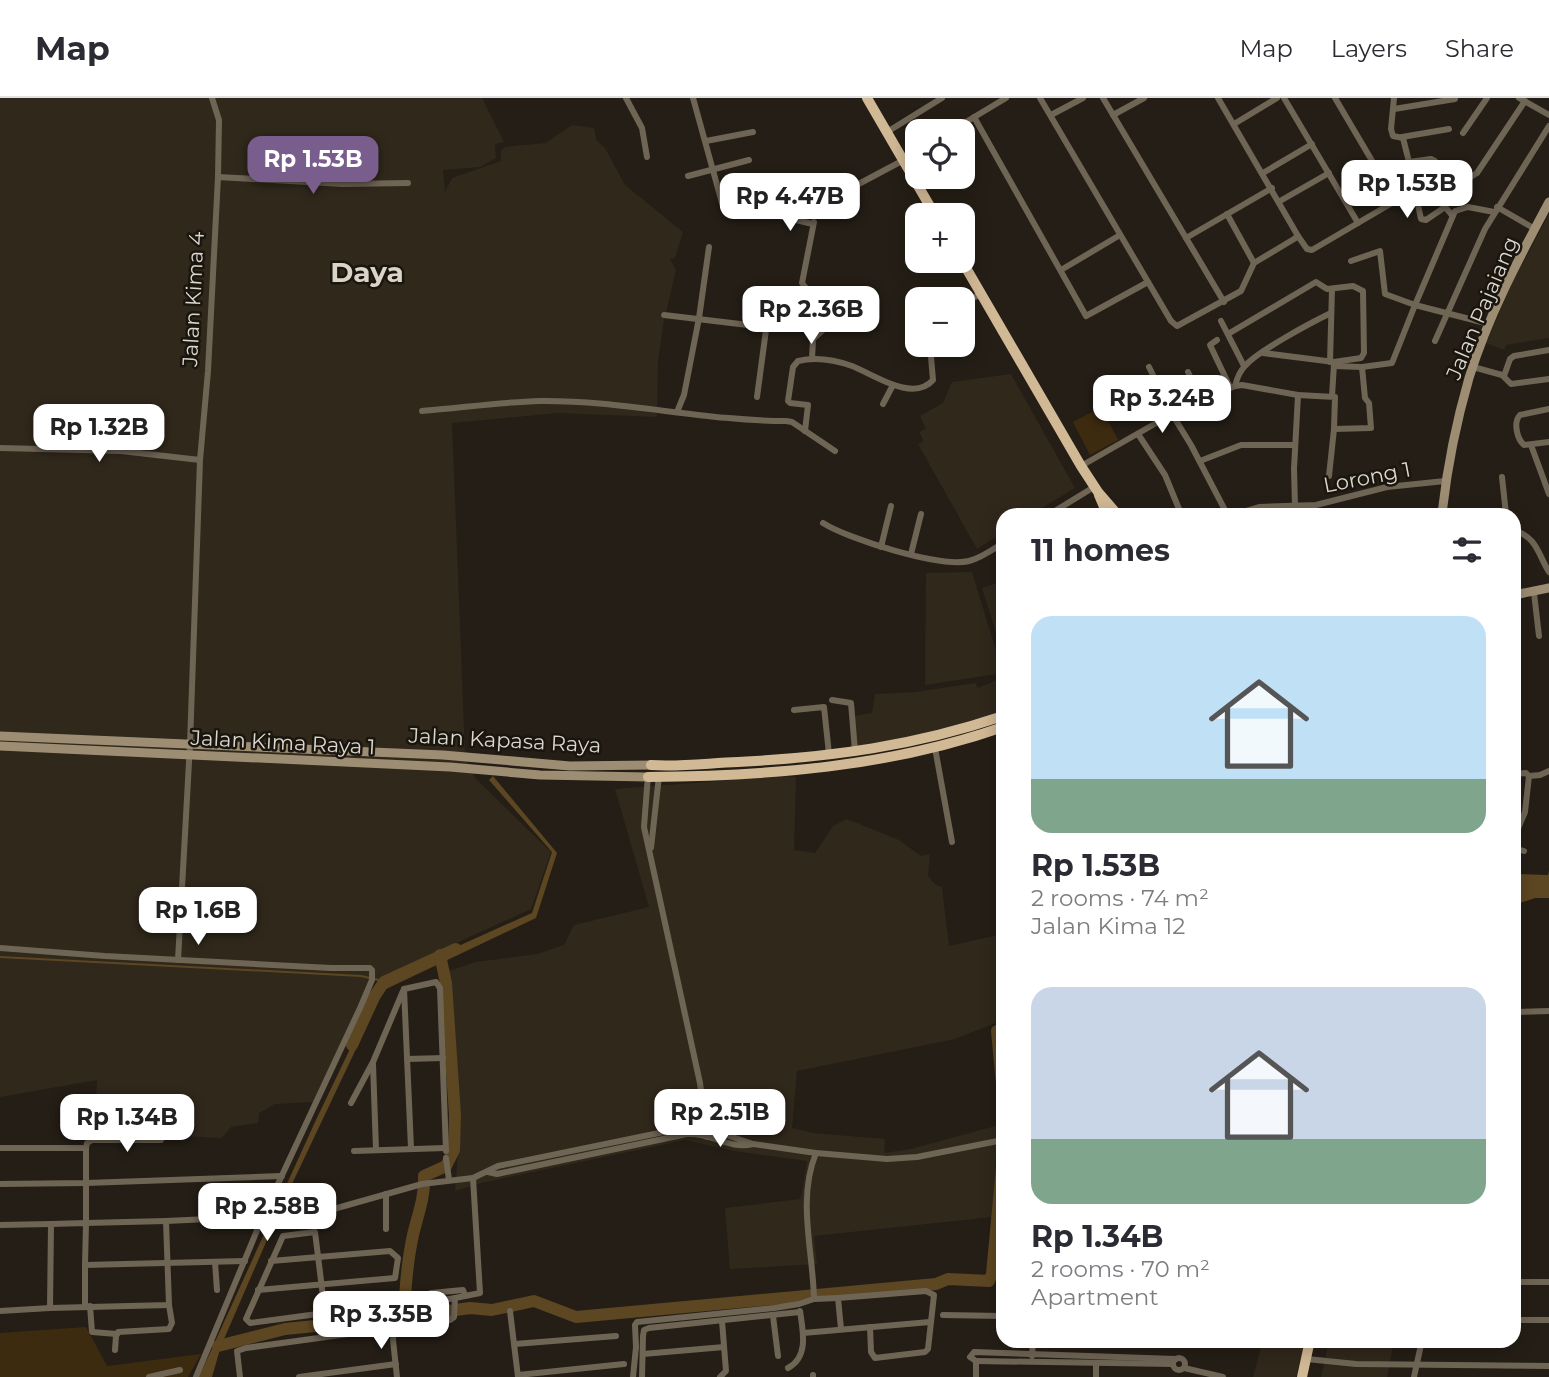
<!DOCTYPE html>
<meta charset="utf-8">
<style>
:root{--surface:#fff;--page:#f2f2f3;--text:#2b2b33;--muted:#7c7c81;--line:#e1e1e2;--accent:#795d8c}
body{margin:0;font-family:Montserrat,sans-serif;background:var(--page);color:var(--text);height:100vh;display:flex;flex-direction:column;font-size:26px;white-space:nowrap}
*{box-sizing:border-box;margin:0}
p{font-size:23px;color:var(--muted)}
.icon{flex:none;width:38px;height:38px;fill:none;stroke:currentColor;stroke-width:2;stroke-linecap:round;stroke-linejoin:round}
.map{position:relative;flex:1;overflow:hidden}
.details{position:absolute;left:996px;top:410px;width:525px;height:840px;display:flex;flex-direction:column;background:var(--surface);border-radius:21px;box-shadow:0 4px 18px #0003}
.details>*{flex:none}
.fabs{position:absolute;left:905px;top:21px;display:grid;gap:14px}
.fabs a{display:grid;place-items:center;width:70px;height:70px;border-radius:14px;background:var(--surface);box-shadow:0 4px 18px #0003;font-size:35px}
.price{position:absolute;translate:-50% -60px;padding:0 16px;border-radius:14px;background:#fff;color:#222;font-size:23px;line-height:46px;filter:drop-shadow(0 2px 4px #0008)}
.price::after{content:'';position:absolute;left:50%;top:42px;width:21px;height:16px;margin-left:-10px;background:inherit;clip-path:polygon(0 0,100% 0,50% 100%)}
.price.selected{background:var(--accent);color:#fff}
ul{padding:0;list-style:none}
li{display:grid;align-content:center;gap:14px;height:371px;padding:0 35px}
li span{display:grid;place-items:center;height:217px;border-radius:21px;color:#555}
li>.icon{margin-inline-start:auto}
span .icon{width:126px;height:126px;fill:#fffc;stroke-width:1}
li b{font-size:30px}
h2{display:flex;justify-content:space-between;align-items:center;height:84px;padding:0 35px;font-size:30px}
header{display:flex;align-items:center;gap:42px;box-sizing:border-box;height:98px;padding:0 35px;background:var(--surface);border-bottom:2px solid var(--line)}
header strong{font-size:33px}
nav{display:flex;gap:38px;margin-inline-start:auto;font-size:24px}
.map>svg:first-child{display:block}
.built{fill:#30281b}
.green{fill:#3c2b0f}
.forest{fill:#5d4622}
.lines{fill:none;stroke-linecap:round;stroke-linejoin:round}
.stream{stroke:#5d4622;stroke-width:2}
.river{stroke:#5d4622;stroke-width:12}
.minor{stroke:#6f6555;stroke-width:6}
.secondary{stroke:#9d8d73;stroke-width:9}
.trunk{stroke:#d2b996;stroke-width:10}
.labels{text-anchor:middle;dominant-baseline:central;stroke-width:5;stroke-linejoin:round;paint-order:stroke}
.street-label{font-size:21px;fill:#dad7d1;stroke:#1a150d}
.district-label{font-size:28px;font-weight:bold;fill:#dad3c8;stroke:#1a150d}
</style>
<header>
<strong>Map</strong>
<nav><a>Map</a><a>Layers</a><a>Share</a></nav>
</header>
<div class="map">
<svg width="1549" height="1279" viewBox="0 0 1549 1279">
<rect width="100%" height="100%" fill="#241e16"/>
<g class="built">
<path d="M 0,0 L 482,0 L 504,44 L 495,46 L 496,60 L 480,69 L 443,72 L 445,94 L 452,80 L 501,63 L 501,53 L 504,49 L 546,45 L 572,27 L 594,30 L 596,42 L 605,50 L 625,87 L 683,134 L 675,160 L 670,161 L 676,172 L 663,227 L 658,264 L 657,319 L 558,315 L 452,325 L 465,657 L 475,680 L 551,754 L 531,811 L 367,886 L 317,1000 L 313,1004 L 275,1006 L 259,1015 L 258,1025 L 231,1029 L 222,1040 L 180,1038 L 151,1019 L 104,1019 L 95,1017 L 97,982 L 0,999 Z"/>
<path d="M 1549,116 L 1549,240 L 1506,247 L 1504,252 L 1486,245 L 1511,187 Z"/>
<path d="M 1011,276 L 1075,390 L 1032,416 L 1003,416 L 1003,435 L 977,451 L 918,346 L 924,343 L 919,334 L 926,331 L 920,318 L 943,305 L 952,284 Z"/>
<path d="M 972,474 L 1003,575 L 925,587 L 926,475 Z"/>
<path d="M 1003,483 L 1003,557 L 982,490 Z"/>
<path d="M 1003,579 L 1003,613 L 962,627 L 856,652 L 853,618 L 872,615 L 875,596 L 916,594 L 975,585 L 978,590 Z"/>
<path d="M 785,678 L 796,679 L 794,752 L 815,755 L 833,728 L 847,721 L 899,742 L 921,758 L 930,756 L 928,778 L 936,787 L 942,789 L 949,848 L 1003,836 L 1003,922 L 955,941 L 797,973 L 792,1030 L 813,1035 L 885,1041 L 884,1055 L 911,1051 L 999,1027 L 992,1119 L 814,1138 L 817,1166 L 730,1171 L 725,1110 L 801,1101 L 807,1063 L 734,1053 L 685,1042 L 481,1085 L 455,1093 L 458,1057 L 449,873 L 476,864 L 537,856 L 564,847 L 574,827 L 649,809 L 615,691 Z"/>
<path d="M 1263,1243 L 1305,1243 L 1296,1279 L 1253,1279 Z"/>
<path d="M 1329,1243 L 1394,1243 L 1387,1279 L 1321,1279 Z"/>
</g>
<g class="green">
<path d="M 1101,309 L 1118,342 L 1090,357 L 1073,324 Z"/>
<path d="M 86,1229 L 107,1268 L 201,1256 L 188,1279 L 0,1279 L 0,1235 Z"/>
</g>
<g class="forest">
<path d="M 493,678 L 557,755 L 536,820 L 384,892 L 283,1105 L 221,1248 L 212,1279 L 199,1279 L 315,1024 L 381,886 L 465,845 L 532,815 L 552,754 L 489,682 Z"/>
<path d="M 1549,773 L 1549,800 L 1535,800 L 1514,807 L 1514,776 L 1548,777 Z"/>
</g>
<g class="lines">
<g class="stream">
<path d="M 0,859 L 361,878 L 370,880"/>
<path d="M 375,881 L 384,884"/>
</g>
<g class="river">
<path d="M 1003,930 L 997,933 L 1003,997"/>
<path d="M 352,947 L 374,899 L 384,884 L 456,851"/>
<path d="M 404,1220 C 405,1192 407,1164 413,1137 C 418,1116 425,1099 424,1078 L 446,1068 L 454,1052 L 455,1017 L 446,885 L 440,857"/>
<path d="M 218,1248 L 285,1231 L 406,1219 L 470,1210 L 492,1212 L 534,1203 L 576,1219 L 936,1186 L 948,1181 L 989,1183 L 992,1176 L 1003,1058"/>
</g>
<g class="minor">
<path d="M 626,0 L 642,30 L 647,59"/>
<path d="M 693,0 L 722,105 L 762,108"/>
<path d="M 1040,0 L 1171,223 L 1177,228 L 1241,193 L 1254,165 L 1294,141 L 1298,138 L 1307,151 L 1312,152 L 1392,105 L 1391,95 L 1335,0"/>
<path d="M 1103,0 L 1224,204"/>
<path d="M 1218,0 L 1298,138"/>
<path d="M 1284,0 L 1358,125"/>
<path d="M 1394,0 L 1391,31 L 1393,38 L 1403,40 L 1409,64 L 1431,61 L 1435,63 L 1445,109 L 1452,117"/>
<path d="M 1519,0 L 1549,17"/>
<path d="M 1394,11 L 1455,1"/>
<path d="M 1051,17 L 1083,0"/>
<path d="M 1113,17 L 1144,0"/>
<path d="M 974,19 L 1086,218 L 1148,184"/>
<path d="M 1234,26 L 1277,0"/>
<path d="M 951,33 L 1006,0"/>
<path d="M 887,34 L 942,0"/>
<path d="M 1463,35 L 1487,0"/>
<path d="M 1402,39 L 1449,31"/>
<path d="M 706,43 L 753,34"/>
<path d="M 1409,64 L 1421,121 L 1426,122 L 1445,109"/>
<path d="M 1263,75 L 1312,46"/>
<path d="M 688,78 L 749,62"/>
<path d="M 218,79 L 343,86 L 408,85"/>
<path d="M 1441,87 L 1469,80 L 1477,75 L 1525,3"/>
<path d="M 789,93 L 819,97 L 841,89 L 853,89 L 917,55"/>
<path d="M 1280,103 L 1329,75"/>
<path d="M 1497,109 L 1535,131"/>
<path d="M 1227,116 L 1254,165"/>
<path d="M 775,117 L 813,126"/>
<path d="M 1186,140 L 1272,90"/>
<path d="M 1351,163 L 1380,153 L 1385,196 L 1415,207 L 1455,113 L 1468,109 L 1494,114"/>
<path d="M 1061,172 L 1120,137"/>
<path d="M 962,205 L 981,196"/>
<path d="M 664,217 L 765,229 L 766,232 L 757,299"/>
<path d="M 1221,223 L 1244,268"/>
<path d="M 1228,236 L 1316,184 L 1327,191 L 1353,188 L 1363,193 L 1364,255 L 1361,260 L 1334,264 L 1263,255"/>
<path d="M 1217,242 L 1210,247 L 1230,289"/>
<path d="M 1435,243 L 1485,131 L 1549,28"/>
<path d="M 812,261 L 813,241 L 824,231 L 814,200 L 802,185 L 814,124"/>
<path d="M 1330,264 L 1332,191"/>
<path d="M 1334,268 L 1362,269 L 1392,265 L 1415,207 L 1489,226"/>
<path d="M 1149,269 L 1172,316 L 1191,347 L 1227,416"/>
<path d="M 1473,269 L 1502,277 L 1511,286 L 1549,281"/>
<path d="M 1188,274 L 1201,302"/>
<path d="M 1504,278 L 1510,261 L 1514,258 L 1549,252"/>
<path d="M 1235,288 C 1237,280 1239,274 1245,268 C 1258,253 1312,224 1331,215"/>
<path d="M 1332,298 L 1334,266"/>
<path d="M 1163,300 L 1194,287"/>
<path d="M 883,306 L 893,287"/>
<path d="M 1549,311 L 1520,317 C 1513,324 1517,341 1524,347 L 1549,344"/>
<path d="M 422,313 C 461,310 501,304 540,303 C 622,302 703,323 786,323 L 792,324 L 835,353"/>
<path d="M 677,314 L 684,297 L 699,220 L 709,149"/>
<path d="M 1334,331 L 1371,330 L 1369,305 L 1365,300 L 1362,269"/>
<path d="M 805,333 L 808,307 L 790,305 L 788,303 L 793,269 L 798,263 C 815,259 835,262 852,268 C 873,276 913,305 933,282 L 930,247"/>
<path d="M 1138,336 L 1165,377 L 1179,411"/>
<path d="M 1531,347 L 1549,396"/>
<path d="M 0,350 L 121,353 L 200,362"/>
<path d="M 1200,363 L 1241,347 L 1294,347"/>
<path d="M 1081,368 L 1172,316 L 1235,288 L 1242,287 L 1298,297 L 1335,299 L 1334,331 L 1329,378"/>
<path d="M 1502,379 L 1506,416"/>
<path d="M 1295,408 L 1294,371 L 1298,297"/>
<path d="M 1050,416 L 1094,389"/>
<path d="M 1236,416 L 1259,409 L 1316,407 L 1387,389 L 1445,383"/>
<path d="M 823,425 C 848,441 940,470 969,463 C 981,460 992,452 1003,445"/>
<path d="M 1514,432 C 1537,440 1537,454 1549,474"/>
<path d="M 881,449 L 891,408"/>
<path d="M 911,456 L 921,416"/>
<path d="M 1534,495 L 1539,538"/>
<path d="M 1514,538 L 1518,539 L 1514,562"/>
<path d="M 832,602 L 851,605 L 855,653"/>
<path d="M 794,612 L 824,609 L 829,656"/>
<path d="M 935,650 L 952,744"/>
<path d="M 1514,676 L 1526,675 L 1529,678 L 1540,677 L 1549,673"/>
<path d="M 648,677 L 644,729 L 700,985 L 707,1039"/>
<path d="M 1514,740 L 1525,714 L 1529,678"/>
<path d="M 651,750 L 659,678"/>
<path d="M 1514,750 L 1524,753"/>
<path d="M 0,850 L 105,858 L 331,870 L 370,870 L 372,872 L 372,882 L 360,910 L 263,1118 L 196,1279"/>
<path d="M 178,862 L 190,646 L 200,362 L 208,273 L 218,79 L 219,22 L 212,0"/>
<path d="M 404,891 L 436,884 L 440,890 L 446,1053"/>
<path d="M 404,891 L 411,1050"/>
<path d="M 1514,914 L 1549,913"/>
<path d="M 407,961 L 443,960"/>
<path d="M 373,966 L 376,1052"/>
<path d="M 351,1005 L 373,964 L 403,893"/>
<path d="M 0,1050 L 86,1050 L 86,1085 L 0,1086"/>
<path d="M 86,1050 L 87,1045 L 92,1042 L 161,1042"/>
<path d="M 354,1053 L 445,1050"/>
<path d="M 446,1060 L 449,1082"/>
<path d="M 488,1074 L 497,1076 L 687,1036 C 710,1034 729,1052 753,1046"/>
<path d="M 386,1096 L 386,1131"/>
<path d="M 166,1123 L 86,1125 L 86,1085 L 282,1078"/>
<path d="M 0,1127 L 51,1126"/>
<path d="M 215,1164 L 217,1192"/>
<path d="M 85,1167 L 86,1125 L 51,1126 L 50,1210 L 169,1207 L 166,1123 L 316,1116 L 422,1086 L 473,1080 L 498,1068 L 688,1029 L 706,1030 L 753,1046 L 816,1055 L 887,1061 L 917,1059 L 1003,1042"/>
<path d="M 1514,1184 L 1549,1184"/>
<path d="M 258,1192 L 395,1180 L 398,1160 L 390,1153 L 271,1163"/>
<path d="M 814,1201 L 838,1200"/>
<path d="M 432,1205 L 431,1195 L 463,1192 L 465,1197"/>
<path d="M 85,1208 L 85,1167 L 245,1163"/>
<path d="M 90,1208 L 92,1234 L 117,1236"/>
<path d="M 0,1213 L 50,1210"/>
<path d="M 510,1213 L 518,1279"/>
<path d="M 325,1215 L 315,1134 L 283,1138 L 246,1221 L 250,1225 L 325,1215 L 408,1209 L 455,1200"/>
<path d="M 943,1217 L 1003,1218"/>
<path d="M 773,1218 L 778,1258"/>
<path d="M 1514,1222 L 1549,1222"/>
<path d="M 394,1231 L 393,1242 L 397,1279"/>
<path d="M 841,1231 L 838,1200 L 926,1193 L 934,1197 L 928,1251 L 925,1254 L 875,1260 L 871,1254 L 870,1229"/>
<path d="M 803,1235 L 930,1224"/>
<path d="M 515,1246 L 616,1238"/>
<path d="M 115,1252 L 116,1238 L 118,1234 L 169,1231 L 172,1225 L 169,1207"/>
<path d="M 643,1256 L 724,1249"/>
<path d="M 1032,1258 L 1033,1242"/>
<circle cx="1179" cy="1266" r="6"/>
<path d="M 1307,1261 L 1356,1266 L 1549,1268"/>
<path d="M 976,1263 L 1173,1266"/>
<path d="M 788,1270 C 809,1259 803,1233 800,1213"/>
<path d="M 1184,1270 L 1223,1279"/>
<path d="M 518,1277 L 624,1266"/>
<path d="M 813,1277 L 813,1279"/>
<path d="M 149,1279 L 180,1272"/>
<path d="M 240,1279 L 237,1253 L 246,1250 L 450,1222 L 454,1219 L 455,1200 L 480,1195 L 473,1080"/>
<path d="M 299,1279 L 396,1266"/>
<path d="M 633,1279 L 636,1249 L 635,1227 L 637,1224 L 774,1210 L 799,1206 L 814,1201 C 813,1152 797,1102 816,1055"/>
<path d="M 642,1279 L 643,1238 L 644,1232 L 649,1230 L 800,1214"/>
<path d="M 720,1279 L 726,1273 L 722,1223"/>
<path d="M 976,1279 L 976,1263 L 970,1259 L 974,1254 L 1176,1261"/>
<path d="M 1096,1279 L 1096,1265"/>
<path d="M 1414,1279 L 1422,1242"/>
</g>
<g class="secondary">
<path d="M 1442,416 C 1447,370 1456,325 1469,280 C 1488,218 1519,160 1549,104"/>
<path d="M 1514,497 L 1549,490"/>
<path d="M 0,638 L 443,657 L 570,668 L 651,667"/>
<path d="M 0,648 L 450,669 L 540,677 L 648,679"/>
</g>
<g class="trunk">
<path d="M 867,0 L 935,117"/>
<path d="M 962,163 L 1081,368 L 1098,394 L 1117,416"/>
<path d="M 1099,397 L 1107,416"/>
<path d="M 651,667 C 680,669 709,665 738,664 C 832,659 914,648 1003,618"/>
<path d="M 648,679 C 768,678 889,669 1003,629"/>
<path d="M 1302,1279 L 1310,1242"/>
</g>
</g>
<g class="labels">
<g class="street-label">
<text transform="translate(193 201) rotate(-87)">Jalan Kima 4</text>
<text transform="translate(1482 210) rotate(-67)">Jalan Pajaiang</text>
<text transform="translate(1367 379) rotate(-11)">Lorong 1</text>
<text transform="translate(505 642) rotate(3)">Jalan Kapasa Raya</text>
<text transform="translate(283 644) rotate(3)">Jalan Kima Raya 1</text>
</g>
<g class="district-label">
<text x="367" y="174">Daya</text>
</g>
</g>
</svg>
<div class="fabs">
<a><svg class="icon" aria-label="locate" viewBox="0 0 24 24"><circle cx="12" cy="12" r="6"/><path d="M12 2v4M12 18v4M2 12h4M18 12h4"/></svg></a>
<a>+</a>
<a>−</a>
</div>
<b class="price selected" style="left:313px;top:98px">Rp 1.53B</b>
<b class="price" style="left:1407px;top:122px">Rp 1.53B</b>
<b class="price" style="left:790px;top:135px">Rp 4.47B</b>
<b class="price" style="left:811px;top:248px">Rp 2.36B</b>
<b class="price" style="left:1162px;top:337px">Rp 3.24B</b>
<b class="price" style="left:99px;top:366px">Rp 1.32B</b>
<b class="price" style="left:198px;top:849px">Rp 1.6B</b>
<b class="price" style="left:720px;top:1051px">Rp 2.51B</b>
<b class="price" style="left:127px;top:1056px">Rp 1.34B</b>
<b class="price" style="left:267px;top:1145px">Rp 2.58B</b>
<b class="price" style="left:381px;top:1253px">Rp 3.35B</b>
<section class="details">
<h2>11 homes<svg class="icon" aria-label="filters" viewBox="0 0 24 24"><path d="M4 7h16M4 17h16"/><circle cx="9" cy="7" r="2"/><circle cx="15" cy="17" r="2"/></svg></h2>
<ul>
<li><span style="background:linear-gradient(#bfe0f5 75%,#7fa58c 0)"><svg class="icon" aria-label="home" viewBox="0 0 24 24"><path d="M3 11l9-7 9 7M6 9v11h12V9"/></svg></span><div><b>Rp 1.53B</b><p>2 rooms · 74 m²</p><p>Jalan Kima 12</p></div></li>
<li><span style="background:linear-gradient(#c9d6e8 70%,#7fa58c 0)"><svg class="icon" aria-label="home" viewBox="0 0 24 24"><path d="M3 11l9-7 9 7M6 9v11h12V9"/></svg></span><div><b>Rp 1.34B</b><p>2 rooms · 70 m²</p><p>Apartment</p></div></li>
</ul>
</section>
</div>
